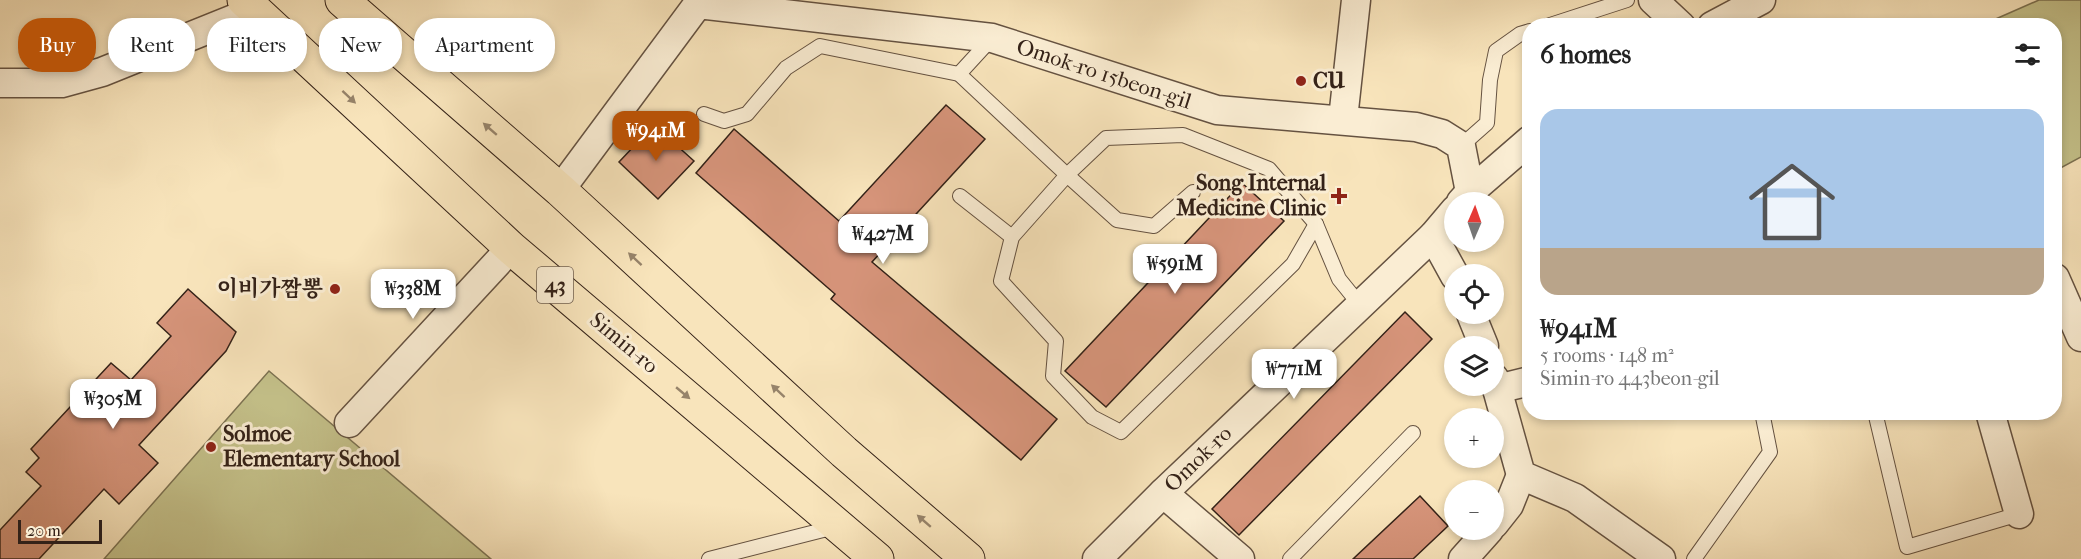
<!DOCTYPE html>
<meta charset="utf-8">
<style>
:root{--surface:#fff;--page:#f6f6f6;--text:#222;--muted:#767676;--accent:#b45309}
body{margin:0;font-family:"IM FELL French Canon","Noto Serif KR",serif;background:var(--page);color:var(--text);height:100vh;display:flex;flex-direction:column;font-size:22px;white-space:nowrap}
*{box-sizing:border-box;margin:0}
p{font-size:20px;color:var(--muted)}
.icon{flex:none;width:33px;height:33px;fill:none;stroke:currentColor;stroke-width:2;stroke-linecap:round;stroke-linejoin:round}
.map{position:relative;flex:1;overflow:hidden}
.drawer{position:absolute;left:1522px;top:18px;width:540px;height:402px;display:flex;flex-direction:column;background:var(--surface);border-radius:24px;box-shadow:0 3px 9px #0003}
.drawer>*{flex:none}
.top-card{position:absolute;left:18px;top:18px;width:570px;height:54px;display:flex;gap:12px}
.needle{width:39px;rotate:2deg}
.tools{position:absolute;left:1444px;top:192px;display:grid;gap:12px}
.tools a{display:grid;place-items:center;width:60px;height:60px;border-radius:50%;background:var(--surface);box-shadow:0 3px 9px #0003;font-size:30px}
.scale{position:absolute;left:18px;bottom:15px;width:84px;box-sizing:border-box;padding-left:6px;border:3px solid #342218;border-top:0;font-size:16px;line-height:21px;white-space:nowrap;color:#342218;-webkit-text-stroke:4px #faedd3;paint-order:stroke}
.price{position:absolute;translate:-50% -51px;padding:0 14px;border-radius:12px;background:#fff;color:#222;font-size:20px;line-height:39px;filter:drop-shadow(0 2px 3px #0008)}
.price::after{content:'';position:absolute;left:50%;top:36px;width:18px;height:14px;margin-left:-9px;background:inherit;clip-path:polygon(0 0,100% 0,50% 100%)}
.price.selected{background:var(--accent);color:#fff}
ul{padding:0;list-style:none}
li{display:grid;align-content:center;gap:12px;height:318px;padding:0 18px}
li span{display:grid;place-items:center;height:186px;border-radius:18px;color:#555}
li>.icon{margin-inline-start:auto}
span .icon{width:108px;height:108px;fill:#fffc;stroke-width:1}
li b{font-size:26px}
h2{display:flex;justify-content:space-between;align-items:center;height:72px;padding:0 18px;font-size:26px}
.pill{padding:0 21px;border-radius:24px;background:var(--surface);box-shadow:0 3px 9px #0003;font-size:21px;line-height:54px}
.pill.selected{background:var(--accent);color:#fff}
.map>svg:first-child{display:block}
.green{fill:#c5c28b;stroke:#7c7252;stroke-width:1.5}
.building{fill:#d6947a;stroke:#342218;stroke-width:1.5}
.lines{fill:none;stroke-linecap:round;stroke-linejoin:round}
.service-casing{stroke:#655241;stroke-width:16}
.minor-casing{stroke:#655241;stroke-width:31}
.primary-casing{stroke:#342218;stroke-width:35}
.service{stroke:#faedd3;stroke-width:14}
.minor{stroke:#faedd3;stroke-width:28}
.primary{stroke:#f8e4bb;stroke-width:33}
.oneway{fill:#96836a}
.poi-dot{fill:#8f2418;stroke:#faedd3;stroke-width:2}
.labels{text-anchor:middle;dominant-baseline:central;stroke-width:6;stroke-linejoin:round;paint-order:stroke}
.shield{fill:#faedd3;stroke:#6f5f50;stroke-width:1.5}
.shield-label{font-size:21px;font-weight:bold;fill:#342218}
.street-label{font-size:22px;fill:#342218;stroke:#faedd3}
.poi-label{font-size:22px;font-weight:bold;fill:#342218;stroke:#faedd3;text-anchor:start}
</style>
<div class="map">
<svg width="2081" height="559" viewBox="0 0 2081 559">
<rect width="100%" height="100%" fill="#f8e4bb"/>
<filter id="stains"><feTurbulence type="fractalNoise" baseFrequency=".00333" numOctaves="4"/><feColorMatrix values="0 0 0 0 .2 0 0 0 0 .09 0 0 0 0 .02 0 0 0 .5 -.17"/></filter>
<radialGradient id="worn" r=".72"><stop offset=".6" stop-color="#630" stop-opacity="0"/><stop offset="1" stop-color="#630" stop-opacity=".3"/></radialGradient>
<g class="green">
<path d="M 2039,0 L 2081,0 L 2081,157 L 2055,171 L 2055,26 L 1982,25 Z"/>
<path d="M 269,371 L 491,559 L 104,559 Z"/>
</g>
<g class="building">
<path d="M 946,105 L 985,139 L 872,262 L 1057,419 L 1021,460 L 831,299 L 835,294 L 696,173 L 734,129 L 839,221 Z"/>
<path d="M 654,125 L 694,161 L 658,199 L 619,162 Z"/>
<path d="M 1242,183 L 1284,221 L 1106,407 L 1065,371 Z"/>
<path d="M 188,289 L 236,332 L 226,351 L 139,445 L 158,463 L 119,504 L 104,489 L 39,559 L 0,559 L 0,530 L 41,486 L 26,472 L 39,458 L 31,449 L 111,363 L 131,380 L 171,336 L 157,323 Z"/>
<path d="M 1405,312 L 1432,339 L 1239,535 L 1212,509 Z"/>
<path d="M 1420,496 L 1448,526 L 1413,559 L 1353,559 Z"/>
</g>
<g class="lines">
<defs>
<g id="service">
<path d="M 1547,26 L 1627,0"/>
<path d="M 992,38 L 959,74 L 1067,175 L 1106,138 L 1183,135 L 1269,169 L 1316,224 L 1339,279 L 1360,305"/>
<path d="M 704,114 L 724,121 L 747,114 L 786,68 L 820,46 L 959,74"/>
<path d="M 1461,146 L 1487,123 L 1490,80 L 1496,51 L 1520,34 L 1530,31"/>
<path d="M 1193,192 L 1154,226 L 1117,220 L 1067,175 L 1012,237 L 1001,281 L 1056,341 L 1053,376 L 1092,417 L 1121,432 L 1293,264 L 1316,224"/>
<path d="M 960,196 L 1012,237"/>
<path d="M 1875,412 L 1907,547 L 2019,514"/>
<path d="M 709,559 L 835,527"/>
<path d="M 1290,559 L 1413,433"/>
<path d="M 1694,559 L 1770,452 L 1762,412"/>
</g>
<g id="minor">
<path d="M 1653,0 L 1681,26"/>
<path d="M 1712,26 L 1761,0"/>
<path d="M 0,83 L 62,83 L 102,72 L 256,10"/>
<path d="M 1343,119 L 1356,0"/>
<path d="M 560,190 L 698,4 L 992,38 L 1217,110 L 1416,127 L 1442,134 L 1461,146 L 1470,192"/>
<path d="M 1461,202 L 1470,192 L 1530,140"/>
<path d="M 1433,236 L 1455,276"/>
<path d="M 2055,278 L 2081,337"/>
<path d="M 1471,314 L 1484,346"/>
<path d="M 1494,378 L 1521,475 L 1575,498 L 1661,559"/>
<path d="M 1497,389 L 1530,381"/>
<path d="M 1990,412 L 2019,514"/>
<path d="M 349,423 L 511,248"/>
<path d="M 1163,493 L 1240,559"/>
<path d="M 1494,524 L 1509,505 L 1521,475"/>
<path d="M 1097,559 L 1163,493 L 1433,236 L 1455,210"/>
<path d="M 1463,559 L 1489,530"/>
</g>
<g id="primary">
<path d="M 244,0 L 511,248 L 877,559"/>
<path d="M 342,0 L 560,190 L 844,452 L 968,559"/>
</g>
</defs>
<use href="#service" class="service-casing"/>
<use href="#minor" class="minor-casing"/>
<use href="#primary" class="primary-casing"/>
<use href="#service" class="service"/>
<use href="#minor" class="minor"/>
<use href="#primary" class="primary"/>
</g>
<defs><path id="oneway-solid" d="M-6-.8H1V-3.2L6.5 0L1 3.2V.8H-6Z" transform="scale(1.5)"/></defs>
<g class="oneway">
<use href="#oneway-solid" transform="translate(349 97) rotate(43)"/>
<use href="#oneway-solid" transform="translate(490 129) rotate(-139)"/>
<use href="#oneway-solid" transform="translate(635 259) rotate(-137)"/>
<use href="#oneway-solid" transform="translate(778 391) rotate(-137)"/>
<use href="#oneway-solid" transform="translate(683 393) rotate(40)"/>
<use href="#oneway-solid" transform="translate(924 521) rotate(-139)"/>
</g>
<g class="poi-dot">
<circle cx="1301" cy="81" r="6"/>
<path d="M1336 187h6v6h6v6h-6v6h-6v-6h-6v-6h6z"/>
<circle cx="335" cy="289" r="6"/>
<circle cx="211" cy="447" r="6"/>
</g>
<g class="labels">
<rect class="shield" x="537" y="267" width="36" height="36" rx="4.5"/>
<g class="shield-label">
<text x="555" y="285">43</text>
</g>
<g class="street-label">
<text transform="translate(1104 74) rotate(18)">Omok-ro 15beon-gil</text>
<text transform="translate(624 343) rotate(40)">Simin-ro</text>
<text transform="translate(1198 459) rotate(-44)">Omok-ro</text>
</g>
<g class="poi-label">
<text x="1313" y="81">CU</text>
<text x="1326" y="183" text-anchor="end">Song Internal<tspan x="1326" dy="25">Medicine Clinic</tspan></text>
<text x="323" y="289" text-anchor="end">이비가짬뽕</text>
<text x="223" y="434">Solmoe<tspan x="223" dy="25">Elementary School</tspan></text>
</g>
</g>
<rect width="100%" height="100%" filter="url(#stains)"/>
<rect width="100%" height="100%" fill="url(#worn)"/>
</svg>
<div class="tools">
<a><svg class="needle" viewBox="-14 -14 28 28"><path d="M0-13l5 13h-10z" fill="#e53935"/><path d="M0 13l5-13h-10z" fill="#767676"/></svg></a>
<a><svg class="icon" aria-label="locate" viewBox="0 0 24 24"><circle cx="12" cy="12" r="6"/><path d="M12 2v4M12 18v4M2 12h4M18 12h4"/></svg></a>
<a><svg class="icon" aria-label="layers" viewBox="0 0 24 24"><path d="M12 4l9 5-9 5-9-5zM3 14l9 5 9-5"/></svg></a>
<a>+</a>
<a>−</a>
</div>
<div class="scale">20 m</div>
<b class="price selected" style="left:656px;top:162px">₩941M</b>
<b class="price" style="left:883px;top:265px">₩427M</b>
<b class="price" style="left:1175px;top:295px">₩591M</b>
<b class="price" style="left:413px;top:320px">₩338M</b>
<b class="price" style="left:1294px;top:400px">₩771M</b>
<b class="price" style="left:113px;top:430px">₩305M</b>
<div class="top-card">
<a class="pill selected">Buy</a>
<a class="pill">Rent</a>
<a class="pill">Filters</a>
<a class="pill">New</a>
<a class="pill">Apartment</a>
</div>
<section class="drawer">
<h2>6 homes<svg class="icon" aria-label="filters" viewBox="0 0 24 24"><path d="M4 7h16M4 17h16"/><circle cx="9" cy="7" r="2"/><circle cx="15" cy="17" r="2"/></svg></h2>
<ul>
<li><span style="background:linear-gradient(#a9c7e8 75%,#b9a48a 0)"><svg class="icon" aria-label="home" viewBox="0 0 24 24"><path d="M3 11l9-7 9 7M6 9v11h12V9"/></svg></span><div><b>₩941M</b><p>5 rooms · 148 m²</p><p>Simin-ro 443beon-gil</p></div></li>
</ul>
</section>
</div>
